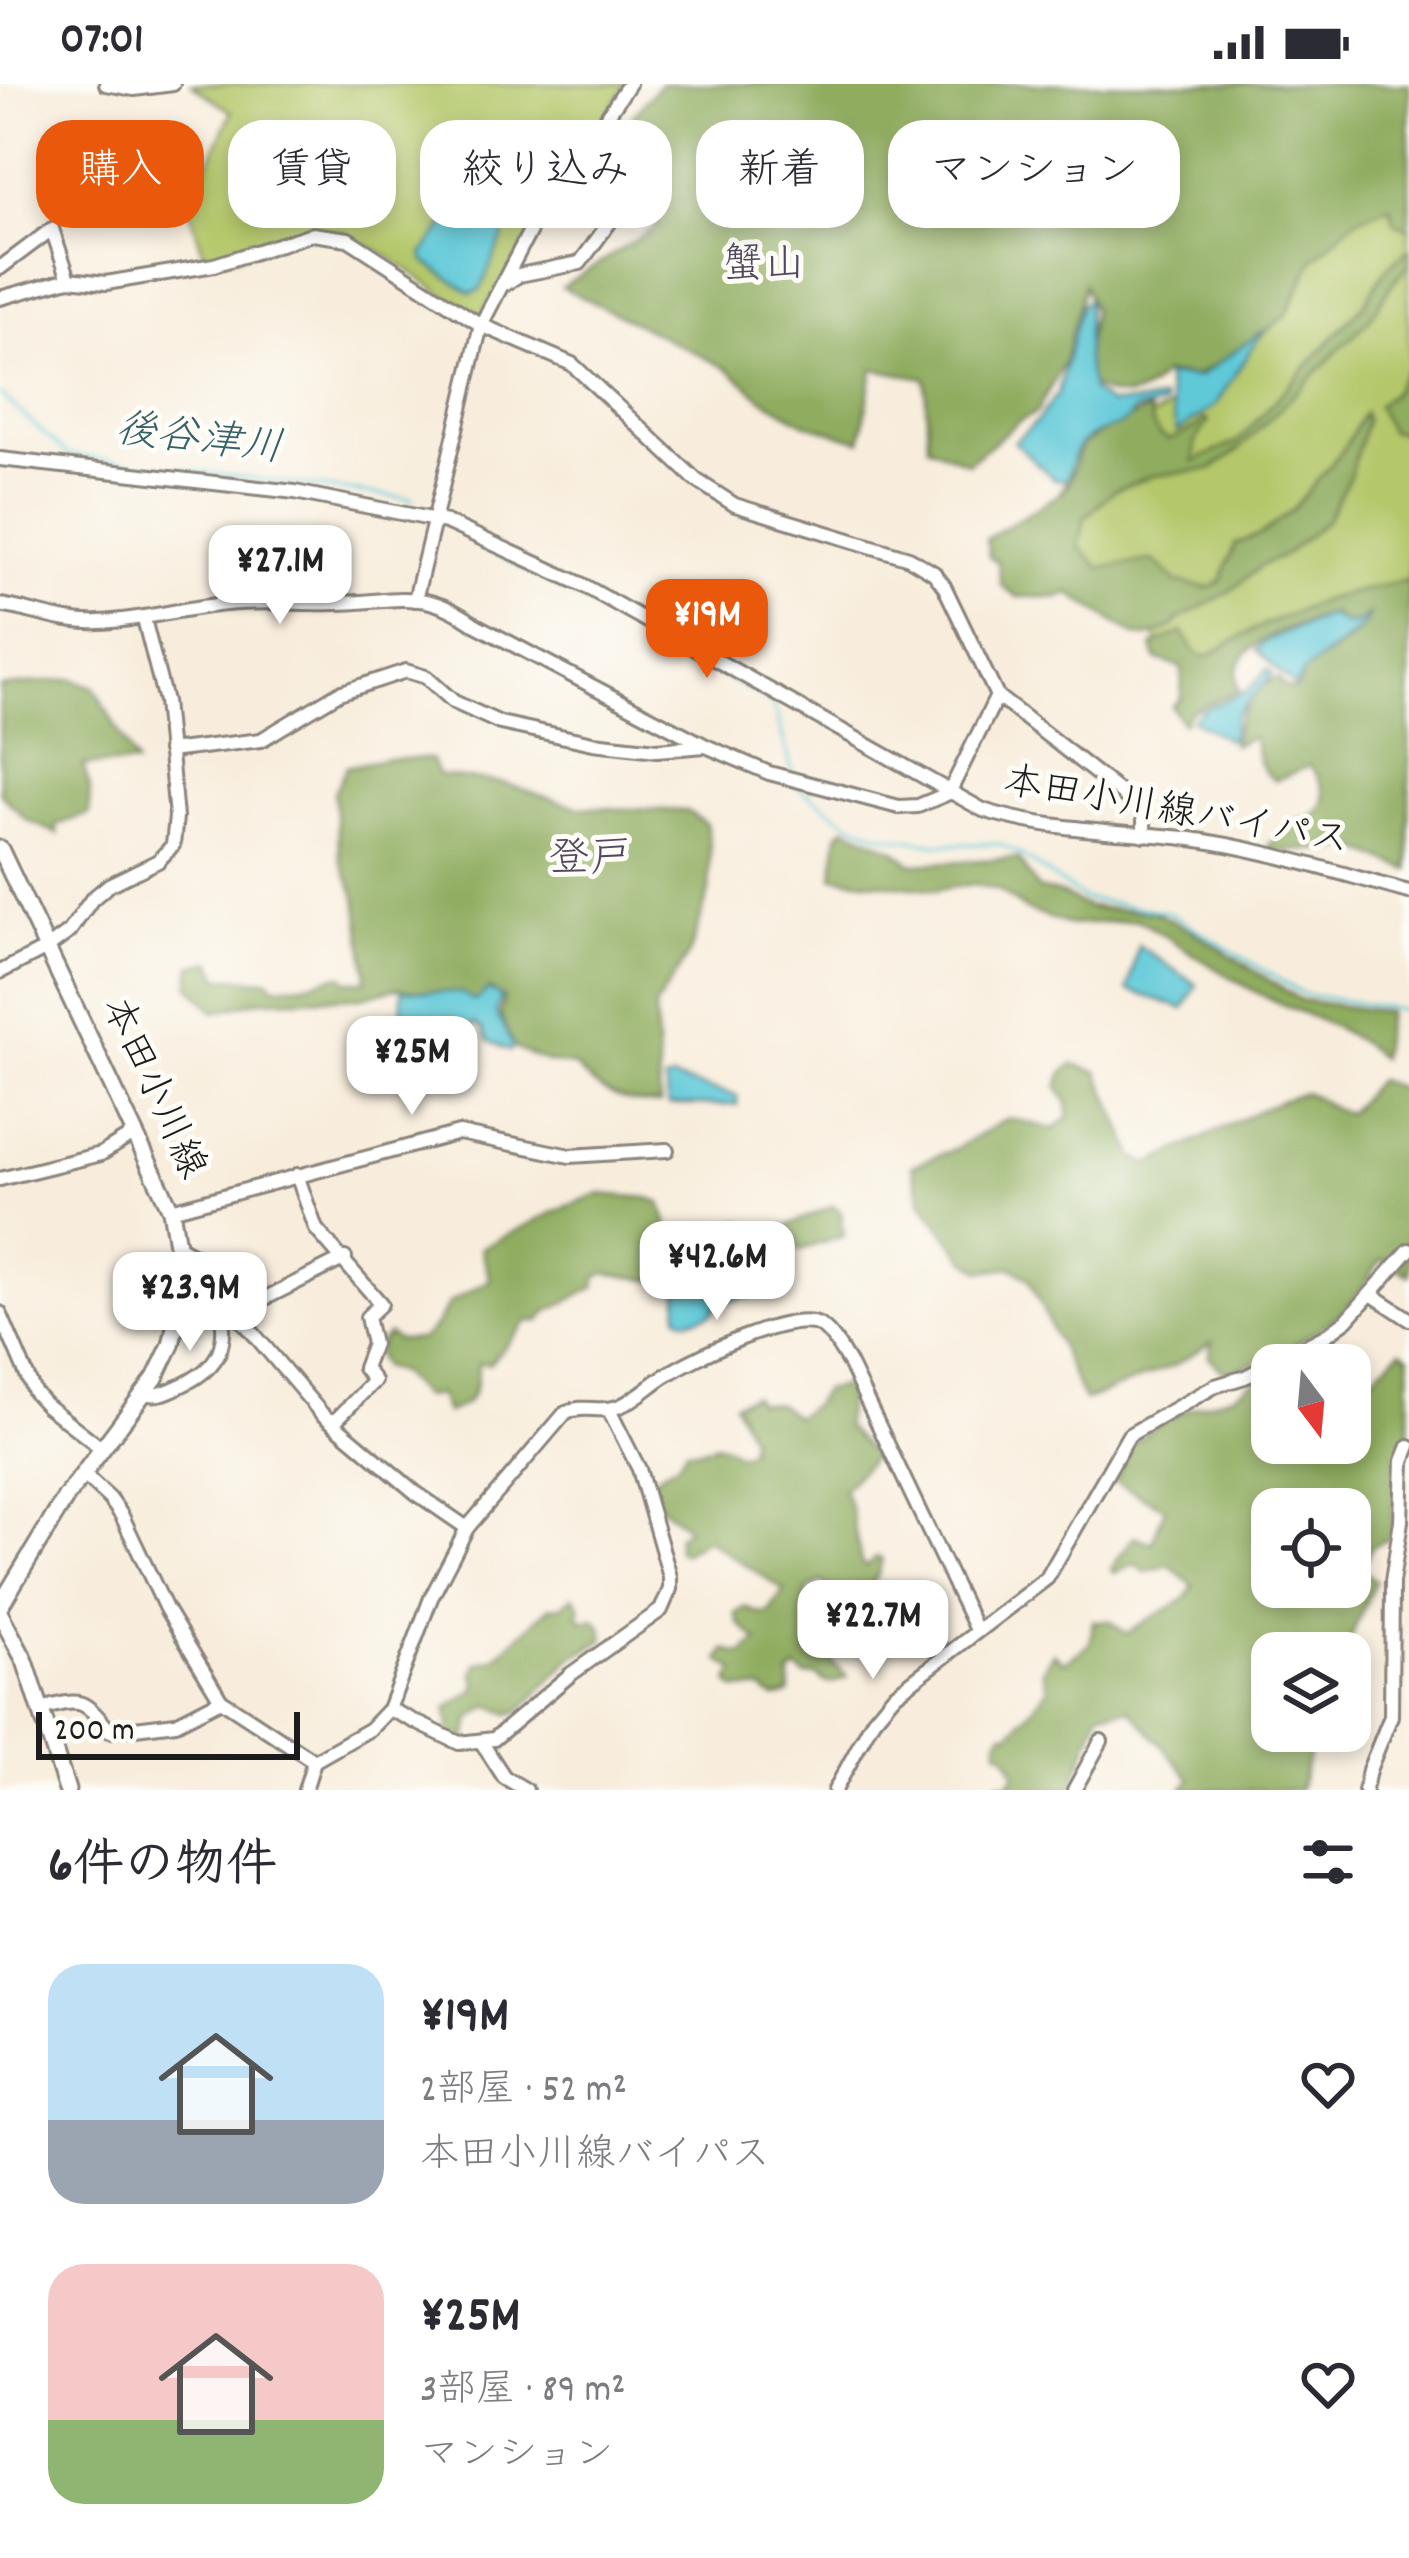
<!DOCTYPE html>
<html lang="ja">
<meta charset="utf-8">
<style>
:root{--surface:#fff;--page:#f7f7f7;--text:#2b2b33;--muted:#7c7c81;--accent:#ea580c}
body{margin:0;font-family:Dekko,"Klee One",sans-serif;background:var(--page);color:var(--text);height:100vh;display:flex;flex-direction:column;font-size:45px;white-space:nowrap}
*{box-sizing:border-box;margin:0}
p{font-size:39px;color:var(--muted)}
.icon{flex:none;width:66px;height:66px;fill:none;stroke:currentColor;stroke-width:2;stroke-linecap:round;stroke-linejoin:round}
.map{position:relative;height:1706px;overflow:hidden}
.sheet{display:flex;flex-direction:column;background:var(--surface);flex:1}
.sheet>*{flex:none}
.top-card{position:absolute;left:36px;top:36px;width:1338px;height:108px;display:flex;gap:24px}
.needle{width:78px;rotate:164deg}
.buttons{position:absolute;left:1251px;top:1260px;display:grid;gap:24px}
.buttons a{display:grid;place-items:center;width:120px;height:120px;border-radius:24px;background:var(--surface);box-shadow:0 6px 18px #0003;font-size:60px}
.scale{position:absolute;left:36px;bottom:30px;width:264px;box-sizing:border-box;padding-left:12px;border:6px solid #1c1c1c;border-top:0;font-size:33px;line-height:42px;white-space:nowrap;color:#1c1c1c;-webkit-text-stroke:9px #fdfcf7;paint-order:stroke}
.price{position:absolute;translate:-50% -102px;padding:0 27px;border-radius:24px;background:#fff;color:#222;font-size:39px;line-height:78px;filter:drop-shadow(0 3px 6px #0008)}
.price::after{content:'';position:absolute;left:50%;top:72px;width:36px;height:27px;margin-left:-18px;background:inherit;clip-path:polygon(0 0,100% 0,50% 100%)}
.price.on{background:var(--accent);color:#fff}
ul{padding:0;list-style:none}
li{display:flex;align-items:center;gap:36px;height:300px;padding:0 48px}
li span{display:grid;place-items:center;flex:none;width:336px;height:240px;border-radius:36px;color:#555}
li>.icon{margin-inline-start:auto}
span .icon{width:144px;height:144px;fill:#fffc;stroke-width:1}
li b{font-size:51px}
h2{display:flex;justify-content:space-between;align-items:center;height:144px;padding:0 48px;font-size:51px}
.pill{padding:0 42px;border-radius:36px;background:var(--surface);box-shadow:0 6px 18px #0003;font-size:42px;line-height:108px}
.pill.on{background:var(--accent);color:#fff}
.status{display:flex;justify-content:space-between;align-items:center;height:84px;padding:0 60px;background:var(--surface);direction:ltr}
.status svg{height:33px;fill:currentColor}
.map>svg:first-child{display:block}
.green{fill:#b4c76b;stroke:#687244;stroke-width:3}
.forest{fill:#8fac5f;stroke:#56643e;stroke-width:3;fill-rule:evenodd}
.water{fill:#5ec9d8;stroke:#3d727a;stroke-width:3}
.lines{fill:none;stroke-linecap:round;stroke-linejoin:round}
.stream{stroke:#5ec9d8;stroke-width:3}
.minor-casing{stroke:#8a847c;stroke-width:18}
.major-casing{stroke:#8a847c;stroke-width:21}
.minor{stroke:#fff;stroke-width:12}
.major{stroke:#fff;stroke-width:15}
.labels{text-anchor:middle;dominant-baseline:central;stroke-width:10;stroke-linejoin:round;paint-order:stroke}
.street-label{font-size:39px;fill:#1c1c1c;stroke:#fdfcf7}
.neighbourhood-label{font-size:42px;fill:#534861;stroke:#fdfcf7}
.water-label{font-size:42px;font-style:italic;fill:#366167;stroke:#fdfcf7}
</style>
<div class="status"><b>07:01</b><svg viewBox="0 0 49 12"><path d="M0 12V9h3v3zM5 12V6h3v6zM10 12V3h3v9zM15 12V0h3v12zM26 1h20v11H26zM47 4h2v5h-2z"/></svg></div>
<div class="map">
<svg width="1409" height="1706" viewBox="0 0 1409 1706">
<rect width="100%" height="100%" fill="#fdfcf7"/>
<filter id="ink" filterUnits="userSpaceOnUse"><feTurbulence type="fractalNoise" baseFrequency=".00833" numOctaves="2"/><feDisplacementMap in="SourceGraphic" scale="24" xChannelSelector="R" yChannelSelector="G"/><feConvolveMatrix kernelMatrix="1 2 1 2 8 2 1 2 1" color-interpolation-filters="sRGB"/></filter>
<filter id="wash" filterUnits="userSpaceOnUse"><feTurbulence type="fractalNoise" baseFrequency=".004" numOctaves="4" result="noise"/><feDisplacementMap in="SourceGraphic" scale="48" xChannelSelector="R" yChannelSelector="G"/><feGaussianBlur stdDeviation="2.7" result="paint"/><feColorMatrix in="noise" values="0 0 0 0 0 0 0 0 0 0 0 0 0 0 0 0 0 1.4 0 .05"/><feComposite in="paint" operator="in"/></filter>
<g filter="url(#wash)">
<rect width="100%" height="100%" fill="#f8eddc"/>
<g class="green">
<path d="M 191,0 L 626,0 L 479,235 L 386,171 L 341,147 L 308,145 L 239,171 L 206,177 L 188,122 L 232,28 Z"/>
<path d="M 1409,112 L 1409,520 L 1360,526 L 1269,548 L 1193,586 L 1091,499 L 1030,461 L 1088,359 L 1168,325 L 1221,282 L 1357,116 Z"/>
</g>
<g class="forest">
<path d="M 660,0 L 1409,0 L 1409,145 L 1395,139 L 1390,122 L 1356,135 L 1313,176 L 1287,230 L 1249,262 L 1194,292 L 1163,290 C 1140,321 1107,317 1081,294 L 1093,227 L 1084,201 L 1064,279 L 1036,329 L 1019,337 L 968,379 L 928,362 L 925,294 L 873,285 L 861,357 L 804,339 L 763,315 L 728,285 L 562,203 L 659,141 L 588,84 Z"/>
<path d="M 1409,165 L 1409,181 L 1394,197 L 1369,236 L 1237,367 L 1212,385 L 1152,392 L 1113,407 L 1085,434 L 1079,463 L 1100,484 L 1154,476 L 1177,498 L 1210,504 L 1221,497 L 1235,460 L 1262,450 L 1291,427 L 1340,370 L 1364,329 L 1366,337 L 1350,392 L 1326,437 L 1285,471 L 1262,481 L 1232,506 L 1180,535 L 1170,545 L 1147,553 L 1136,552 L 1070,510 C 1053,517 1036,511 1017,513 L 1001,501 L 998,478 L 989,473 L 986,455 L 1063,408 C 1075,395 1072,378 1081,364 C 1089,353 1138,328 1150,327 C 1151,340 1157,352 1170,356 L 1197,343 L 1204,335 L 1209,337 L 1196,356 L 1194,377 L 1237,358 L 1364,220 L 1387,183 Z"/>
<path d="M 1409,281 L 1409,350 L 1389,347 L 1377,322 L 1392,309 Z"/>
<path d="M 1409,495 L 1409,786 L 1353,763 L 1275,768 L 1268,763 L 1288,739 C 1326,733 1335,713 1310,682 L 1275,696 C 1257,687 1258,670 1253,653 L 1233,661 C 1236,635 1252,602 1278,594 L 1285,604 L 1295,606 L 1301,600 L 1303,584 C 1324,575 1363,553 1369,530 L 1355,540 L 1344,539 L 1332,529 C 1300,542 1221,558 1239,606 L 1190,628 L 1183,640 L 1172,623 L 1181,614 L 1182,584 L 1156,575 L 1152,562 L 1182,548 L 1197,570 L 1205,573 L 1257,544 L 1326,515 Z"/>
<path d="M 72,595 L 94,603 L 136,680 L 83,681 L 90,704 L 89,730 L 56,741 L 58,750 L 27,736 L 0,709 L 0,603 Z"/>
<path d="M 384,675 L 431,675 L 438,691 L 503,699 L 577,723 L 687,727 L 706,740 L 710,761 L 709,808 L 690,868 L 655,923 L 660,1020 C 625,1021 597,1009 575,982 L 547,978 L 514,964 L 500,930 L 504,914 L 489,905 L 475,918 L 460,911 L 395,904 L 362,913 L 261,916 L 215,928 L 189,901 L 192,882 L 212,877 L 220,894 L 270,896 L 273,902 L 304,900 L 341,891 L 347,897 L 365,897 L 367,890 L 357,815 L 340,774 L 334,709 L 346,683 Z"/>
<path d="M 845,743 L 895,766 L 912,780 L 1018,774 L 1038,805 L 1062,810 L 1087,823 L 1155,828 L 1193,847 L 1300,916 L 1387,928 L 1380,974 C 1340,939 1311,935 1266,913 C 1221,891 1181,860 1138,836 L 1070,841 L 1026,826 L 999,806 L 974,800 L 937,806 L 833,793 L 838,750 Z"/>
<path d="M 1073,980 L 1098,988 L 1135,1074 L 1149,1080 C 1175,1070 1292,1006 1305,1009 C 1319,1012 1328,1025 1348,1029 L 1377,996 L 1398,1003 L 1409,1014 L 1409,1191 L 1382,1175 C 1370,1191 1358,1214 1342,1228 C 1311,1253 1262,1283 1223,1287 L 1209,1273 L 1212,1258 L 1173,1282 L 1084,1317 L 1029,1195 L 1012,1183 L 983,1187 L 966,1176 L 922,1119 L 912,1082 L 955,1065 L 1008,1034 L 1054,1045 L 1068,1034 L 1068,1019 L 1058,1003 L 1062,990 Z"/>
<path d="M 600,1110 L 648,1114 L 661,1119 L 672,1153 L 656,1197 L 605,1189 L 596,1194 L 595,1203 L 547,1228 L 540,1237 L 528,1237 L 489,1280 L 478,1279 C 478,1305 472,1322 446,1329 L 439,1311 L 423,1313 L 399,1289 L 382,1283 L 377,1273 L 379,1259 L 388,1250 L 397,1256 L 422,1255 L 437,1240 L 449,1219 L 490,1196 L 481,1164 C 520,1145 559,1123 600,1110 Z"/>
<path d="M 833,1122 L 841,1128 L 844,1152 L 800,1166 L 788,1152 L 763,1162 L 753,1182 L 713,1185 L 704,1171 L 711,1148 L 743,1137 L 749,1154 L 766,1151 Z"/>
<path d="M 1401,1266 L 1409,1272 L 1409,1351 L 1397,1372 L 1391,1453 L 1371,1463 L 1362,1485 L 1375,1497 L 1344,1569 L 1318,1569 L 1297,1558 L 1299,1569 L 1272,1569 L 1272,1647 L 1315,1647 L 1299,1706 L 1182,1706 L 1191,1695 L 1130,1625 L 1100,1628 L 1071,1706 L 987,1706 L 999,1698 L 1008,1700 L 1015,1690 L 1007,1671 L 998,1666 L 998,1656 L 1003,1648 L 1010,1649 C 1021,1638 1040,1616 1048,1604 L 1042,1586 L 1053,1569 L 1065,1578 L 1090,1560 L 1093,1537 L 1111,1537 L 1126,1550 L 1185,1515 L 1193,1502 L 1169,1481 L 1145,1488 L 1136,1480 L 1115,1489 L 1111,1485 L 1134,1452 L 1152,1459 L 1165,1424 L 1115,1398 L 1131,1361 L 1152,1344 L 1188,1325 L 1232,1311 L 1272,1287 L 1272,1359 L 1350,1359 L 1350,1281 L 1343,1281 L 1346,1279 L 1373,1292 ZM 1272,1425 L 1350,1425 L 1350,1503 L 1272,1503 Z"/>
<path d="M 842,1302 L 848,1309 L 845,1342 L 874,1372 L 843,1405 L 851,1425 L 861,1478 L 866,1483 L 876,1473 L 882,1475 L 878,1491 L 868,1504 L 850,1505 L 838,1516 L 822,1497 L 807,1506 L 808,1520 L 820,1534 L 810,1548 L 811,1555 L 847,1593 C 835,1599 826,1603 817,1591 L 805,1592 L 797,1585 L 790,1590 L 790,1609 C 778,1617 771,1615 762,1605 L 734,1605 L 729,1598 L 735,1586 L 720,1577 L 725,1566 L 741,1570 L 758,1557 L 739,1540 L 735,1529 L 745,1523 L 759,1529 L 769,1528 L 784,1506 L 706,1455 L 683,1469 L 677,1466 L 677,1453 L 687,1444 L 658,1419 L 647,1398 L 679,1378 L 686,1365 C 712,1370 713,1348 738,1371 L 749,1366 L 750,1352 L 734,1319 L 753,1311 L 757,1318 L 778,1320 L 795,1333 L 813,1320 L 823,1306 Z"/>
<path d="M 574,1512 L 581,1524 L 578,1532 L 584,1537 L 594,1534 L 602,1543 L 604,1556 L 573,1573 L 519,1628 L 509,1630 L 489,1621 L 471,1635 L 467,1655 L 450,1648 L 447,1624 L 474,1607 L 477,1601 L 473,1589 L 478,1579 L 494,1575 L 550,1523 L 561,1522 Z"/>
</g>
<g class="water">
<path d="M 477,98 L 512,114 L 516,123 L 480,206 L 471,209 L 425,178 L 423,169 L 447,139 L 445,136 L 469,99 Z"/>
<path d="M 1088,215 L 1086,276 L 1092,307 L 1109,320 C 1128,319 1143,320 1163,315 L 1164,321 L 1134,327 C 1126,346 1099,343 1083,358 C 1072,368 1071,384 1066,396 L 1054,395 L 1014,358 L 1038,336 L 1058,309 L 1080,223 Z"/>
<path d="M 1264,246 L 1214,323 L 1177,348 L 1165,292 L 1199,293 Z"/>
<path d="M 1330,531 L 1343,540 L 1355,541 L 1368,532 L 1360,545 L 1304,588 L 1295,603 L 1257,566 L 1266,557 Z"/>
<path d="M 1268,585 L 1273,590 L 1236,631 L 1230,657 L 1192,636 L 1203,626 L 1247,607 Z"/>
<path d="M 1138,861 L 1197,901 L 1184,925 L 1128,906 Z"/>
<path d="M 402,906 L 462,909 L 475,917 L 488,906 L 501,912 L 496,929 L 513,962 L 510,967 L 487,956 L 483,946 L 475,939 L 467,947 L 401,953 Z"/>
<path d="M 672,995 L 737,1012 L 737,1021 L 668,1021 L 665,997 Z"/>
<path d="M 690,1183 L 710,1191 L 756,1184 L 768,1195 C 757,1213 738,1215 719,1219 L 711,1230 L 687,1237 L 678,1232 L 680,1187 Z"/>
</g>
<g class="lines">
<g class="stream">
<path d="M 0,310 L 68,371 L 413,415"/>
<path d="M 495,470 L 773,619 L 794,693"/>
<path d="M 797,702 L 848,738 L 881,751 L 935,760 L 999,760 L 1017,768 L 1084,815 L 1168,828 L 1303,910 L 1409,927"/>
</g>
</g>
</g>
<g filter="url(#ink)">
<g class="lines">
<defs>
<g id="minor">
<path d="M 106,0 L 134,5 L 173,0"/>
<path d="M 0,184 L 52,145 L 69,195"/>
<path d="M 507,199 L 519,191 L 580,179 L 612,135 L 646,115"/>
<path d="M 0,214 L 69,195 L 106,199 L 214,181 L 312,150 L 348,155 L 481,241 L 572,280 L 696,396 L 735,421 L 909,474 L 934,489 L 944,502 L 997,612 L 1144,727 L 1144,751"/>
<path d="M 0,375 L 295,408 L 446,438 L 581,500 L 983,726 C 1049,747 1115,746 1184,754 C 1261,764 1334,788 1409,808"/>
<path d="M 415,516 L 481,241 L 534,139 L 629,0"/>
<path d="M 0,521 C 34,526 63,540 99,538 C 142,536 183,524 226,520 C 263,516 301,520 337,519 C 398,518 422,502 476,541 L 706,662 L 769,689 L 899,723 L 918,722 L 949,709 L 997,612"/>
<path d="M 169,667 L 261,656 L 339,609 L 406,587 L 426,593 L 454,618 L 500,639 L 593,659 L 657,666 L 705,662"/>
<path d="M 0,888 L 47,864 L 69,848 L 92,815 L 109,801 L 158,777 L 173,761 L 176,733 L 165,617 L 144,535"/>
<path d="M 297,1091 L 316,1145 L 381,1220 L 367,1233 L 373,1260 L 364,1284 L 374,1297 L 334,1338"/>
<path d="M 0,1095 L 101,1070 L 135,1049"/>
<path d="M 171,1126 L 459,1049 L 570,1072 L 667,1066"/>
<path d="M 181,1164 L 196,1172 L 221,1226 L 236,1229 L 322,1330 L 416,1409 L 467,1444"/>
<path d="M 1371,1210 L 1409,1235"/>
<path d="M 0,1229 L 34,1308 L 46,1321 L 101,1364"/>
<path d="M 236,1229 L 345,1174"/>
<path d="M 144,1309 C 158,1313 167,1308 180,1302 C 215,1286 229,1265 221,1226"/>
<path d="M 83,1390 L 110,1415 L 122,1432 L 166,1525 L 221,1616 L 314,1677"/>
<path d="M 41,1625 C 82,1614 82,1614 110,1647 L 176,1639 L 221,1616"/>
<path d="M 389,1625 L 459,1659 L 494,1655 L 571,1590 L 661,1526 L 670,1505 L 670,1493 L 639,1385 L 609,1326"/>
<path d="M 482,1659 L 504,1693 L 526,1706"/>
<path d="M 305,1706 L 314,1677 L 370,1645 L 389,1625 L 431,1514 L 467,1444 L 566,1328 C 585,1320 602,1330 620,1322 C 637,1315 650,1301 666,1291 C 692,1275 793,1224 821,1242 C 833,1250 842,1268 849,1279 L 976,1546"/>
<path d="M 835,1706 L 873,1636 L 893,1612 L 1047,1494 L 1129,1351 L 1215,1302 L 1245,1293 L 1325,1252 L 1347,1236 L 1409,1166"/>
<path d="M 1074,1706 L 1101,1657"/>
<path d="M 1365,1706 L 1369,1686 L 1391,1632 L 1392,1498 L 1401,1437 L 1403,1377 L 1409,1362"/>
</g>
<g id="major">
<path d="M 0,765 L 171,1126 L 184,1201 L 171,1261 L 155,1294 L 66,1413 L 0,1522"/>
<path d="M 0,1530 L 25,1577 L 67,1706"/>
</g>
</defs>
<use href="#minor" class="minor-casing"/>
<use href="#major" class="major-casing"/>
<use href="#minor" class="minor"/>
<use href="#major" class="major"/>
</g>
</g>
<g class="labels">
<g class="street-label">
<text transform="translate(1176 730) rotate(10)">本田小川線バイパス</text>
<text transform="translate(151 1005) rotate(65)">本田小川線</text>
</g>
<g class="neighbourhood-label">
<text x="764" y="184">蟹山</text>
<text x="590" y="778">登戸</text>
</g>
<g class="water-label">
<text transform="translate(199 358) rotate(7)">後谷津川</text>
</g>
</g>
</svg>
<div class="buttons">
<a><svg class="needle" viewBox="-14 -14 28 28"><path d="M0-13l5 13h-10z" fill="#e53935"/><path d="M0 13l5-13h-10z" fill="#7c7c81"/></svg></a>
<a><svg class="icon" aria-label="locate" viewBox="0 0 24 24"><circle cx="12" cy="12" r="6"/><path d="M12 2v4M12 18v4M2 12h4M18 12h4"/></svg></a>
<a><svg class="icon" aria-label="layers" viewBox="0 0 24 24"><path d="M12 4l9 5-9 5-9-5zM3 14l9 5 9-5"/></svg></a>
</div>
<div class="scale">200 m</div>
<b class="price" style="left:280px;top:543px">¥27.1M</b>
<b class="price on" style="left:707px;top:597px">¥19M</b>
<b class="price" style="left:412px;top:1034px">¥25M</b>
<b class="price" style="left:717px;top:1239px">¥42.6M</b>
<b class="price" style="left:190px;top:1270px">¥23.9M</b>
<b class="price" style="left:873px;top:1598px">¥22.7M</b>
<div class="top-card">
<a class="pill on">購入</a>
<a class="pill">賃貸</a>
<a class="pill">絞り込み</a>
<a class="pill">新着</a>
<a class="pill">マンション</a>
</div>
</div>
<section class="sheet">
<h2>6件の物件<svg class="icon" aria-label="filters" viewBox="0 0 24 24"><path d="M4 7h16M4 17h16"/><circle cx="9" cy="7" r="2"/><circle cx="15" cy="17" r="2"/></svg></h2>
<ul>
<li><span style="background:linear-gradient(#bfe0f5 65%,#9aa5b1 0)"><svg class="icon" aria-label="home" viewBox="0 0 24 24"><path d="M3 11l9-7 9 7M6 9v11h12V9"/></svg></span><div><b>¥19M</b><p>2部屋 · 52 m²</p><p>本田小川線バイパス</p></div><svg class="icon" aria-label="heart" viewBox="0 0 24 24"><path d="M12 20l-8-8c-3-5 5-10 8-4 3-6 11-1 8 4z"/></svg></li>
<li><span style="background:linear-gradient(#f6c9c9 65%,#8fb573 0)"><svg class="icon" aria-label="home" viewBox="0 0 24 24"><path d="M3 11l9-7 9 7M6 9v11h12V9"/></svg></span><div><b>¥25M</b><p>3部屋 · 89 m²</p><p>マンション</p></div><svg class="icon" aria-label="heart" viewBox="0 0 24 24"><path d="M12 20l-8-8c-3-5 5-10 8-4 3-6 11-1 8 4z"/></svg></li>
</ul>
</section>
